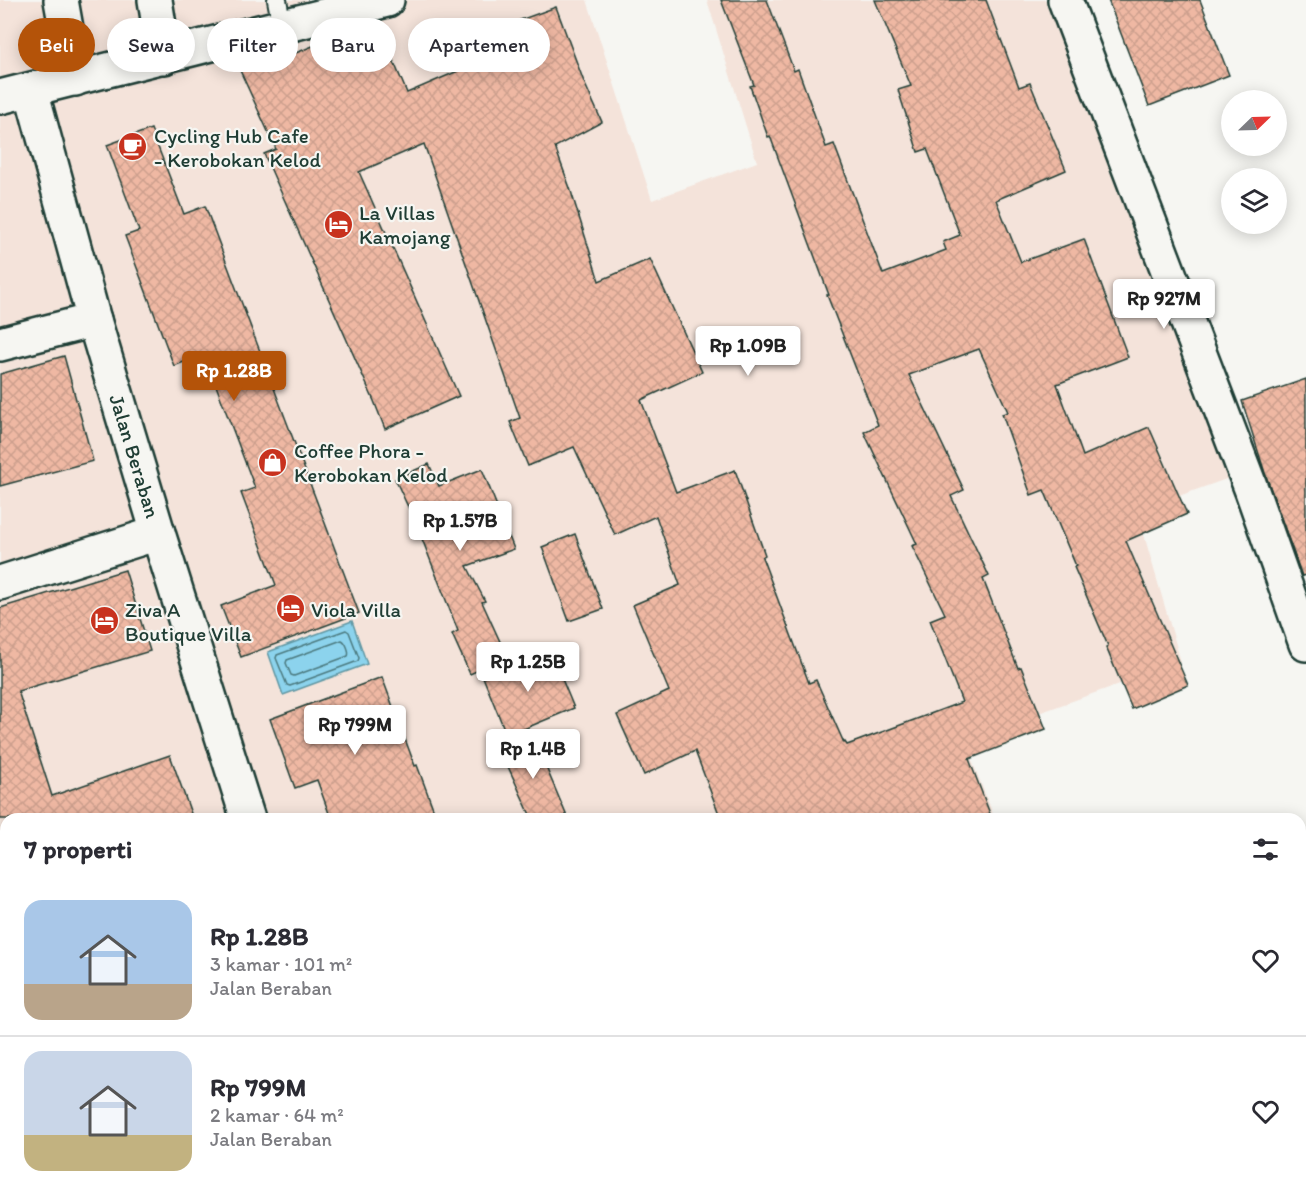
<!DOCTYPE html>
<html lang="id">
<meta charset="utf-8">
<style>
:root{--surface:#fff;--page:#f2f2f3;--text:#2b2b33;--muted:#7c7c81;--line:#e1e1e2;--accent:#b45309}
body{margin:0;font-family:Itim,sans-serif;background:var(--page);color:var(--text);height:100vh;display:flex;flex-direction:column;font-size:22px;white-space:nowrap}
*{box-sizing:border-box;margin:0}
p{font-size:20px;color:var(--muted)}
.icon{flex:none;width:33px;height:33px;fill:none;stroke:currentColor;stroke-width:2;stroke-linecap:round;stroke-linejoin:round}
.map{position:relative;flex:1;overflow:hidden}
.details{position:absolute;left:0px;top:813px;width:1306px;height:386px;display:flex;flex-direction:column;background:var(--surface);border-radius:18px 18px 0 0;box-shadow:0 3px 15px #0003}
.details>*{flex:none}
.top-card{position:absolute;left:18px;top:18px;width:600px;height:54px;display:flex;gap:12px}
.needle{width:39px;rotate:67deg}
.buttons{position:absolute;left:1221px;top:90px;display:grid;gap:12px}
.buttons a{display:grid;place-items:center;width:66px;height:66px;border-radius:50%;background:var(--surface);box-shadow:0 3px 15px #0003;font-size:30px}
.price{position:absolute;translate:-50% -51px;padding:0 14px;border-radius:6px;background:#fff;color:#222;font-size:20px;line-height:39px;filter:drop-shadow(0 2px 3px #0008)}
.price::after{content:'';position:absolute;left:50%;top:36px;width:18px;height:14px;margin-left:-9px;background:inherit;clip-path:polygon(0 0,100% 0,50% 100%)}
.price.selected{background:var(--accent);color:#fff}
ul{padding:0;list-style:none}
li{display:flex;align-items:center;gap:18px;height:150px;padding:0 24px}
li+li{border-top:2px solid var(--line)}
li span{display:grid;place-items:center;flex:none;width:168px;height:120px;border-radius:18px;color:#555}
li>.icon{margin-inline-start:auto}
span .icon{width:72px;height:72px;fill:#fffc;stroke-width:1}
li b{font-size:26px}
h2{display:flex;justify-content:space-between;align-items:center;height:72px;padding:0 24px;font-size:26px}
.tag{padding:0 21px;border-radius:27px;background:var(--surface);box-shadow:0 3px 15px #0003;font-size:21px;line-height:54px}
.tag.selected{background:var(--accent);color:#fff}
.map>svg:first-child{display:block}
.built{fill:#f4e3da}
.water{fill:#8cd3ed;stroke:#6097a3;stroke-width:1.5}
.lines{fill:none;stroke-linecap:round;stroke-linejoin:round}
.shore{stroke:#4b797e;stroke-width:1.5}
.building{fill:url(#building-cross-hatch);stroke:#1f3d34;stroke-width:1.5}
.lane-casing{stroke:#1f3d34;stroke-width:22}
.street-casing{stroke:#1f3d34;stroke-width:38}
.secondary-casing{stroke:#1f3d34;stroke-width:38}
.lane{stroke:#f6f6f2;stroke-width:18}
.street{stroke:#f6f6f2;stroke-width:33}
.secondary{stroke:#f6f6f2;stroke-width:33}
.labels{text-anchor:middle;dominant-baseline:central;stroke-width:4.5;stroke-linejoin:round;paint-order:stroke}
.poi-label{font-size:21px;fill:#1f3d34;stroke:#f6f6f2;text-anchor:start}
.street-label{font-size:21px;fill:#1f3d34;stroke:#f6f6f2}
</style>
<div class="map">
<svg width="1306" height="1198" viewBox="0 0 1306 1198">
<defs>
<pattern id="building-cross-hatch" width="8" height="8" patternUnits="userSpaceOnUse" patternTransform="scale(1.5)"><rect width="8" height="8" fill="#efb8a3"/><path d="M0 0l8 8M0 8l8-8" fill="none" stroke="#cc9f8d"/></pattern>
</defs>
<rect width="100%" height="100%" fill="#f6f6f2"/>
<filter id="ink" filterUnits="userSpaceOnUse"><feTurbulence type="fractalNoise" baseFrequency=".0167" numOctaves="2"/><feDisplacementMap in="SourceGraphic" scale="12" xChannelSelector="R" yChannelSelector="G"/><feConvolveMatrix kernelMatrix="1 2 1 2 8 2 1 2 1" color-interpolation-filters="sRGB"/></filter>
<g filter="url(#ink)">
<path class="built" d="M 0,0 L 587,0 L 652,200 L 757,162 L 707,0 L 1083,0 L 1257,468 L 1137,511 L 1181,662 L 964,740 L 995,819 L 6,819 L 6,1192 L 1145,1192 L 1148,1198 L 0,1198 Z"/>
<path class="water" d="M 352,621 L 367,664 L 283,695 L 268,652 Z"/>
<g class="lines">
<g class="shore">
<path d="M 346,630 L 349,632 L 359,658 L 358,661 L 290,686 L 287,685 L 276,658 L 277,655 Z"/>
<path d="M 342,640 C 346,642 350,652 348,656 L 294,676 L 291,675 L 286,663 L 287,660 Z"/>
</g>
</g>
<g class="building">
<path d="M 721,0 L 767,0 L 794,71 L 798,69 L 826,147 L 834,144 L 883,274 L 946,250 L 943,242 L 960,235 L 927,149 L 918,152 L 898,90 L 911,86 L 875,0 L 986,0 L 1019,87 L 1030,83 L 1066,170 L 996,200 L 1021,262 L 1084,239 L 1128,357 L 1057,384 L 1083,456 L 1149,427 L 1187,514 L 1126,541 L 1188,685 L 1132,709 L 1106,647 L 1108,646 L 1074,567 L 1076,566 L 1044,490 L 1031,495 L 1002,414 L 1008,412 L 979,349 L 909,375 L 964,490 L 951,496 L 989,576 L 983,579 L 1018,668 L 1021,667 L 1046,729 L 969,759 L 992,819 L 721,819 L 695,751 L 644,775 L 617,715 L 669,691 L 633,605 L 680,585 L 656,516 L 615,535 L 574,447 L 528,466 L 510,422 L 520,418 L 424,144 L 359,172 L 459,396 L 385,429 L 374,401 L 264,154 L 276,149 L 237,64 L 273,48 L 279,60 L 361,26 L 377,22 L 407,93 L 481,61 L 471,38 L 556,7 L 584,82 L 602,122 L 555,147 L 570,188 L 599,281 L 650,259 L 702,372 L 641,400 L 676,492 L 735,470 L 765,555 L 762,557 L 809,683 L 816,680 L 844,743 L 845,742 L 847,745 L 962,702 L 930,620 L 945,614 L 912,546 L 917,544 L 864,432 L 878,425 L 827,295 L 829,295 L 770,136 L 768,137 L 750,86 L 754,85 Z"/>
<path d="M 1108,0 L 1200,0 L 1229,75 L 1149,106 Z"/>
<path d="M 151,129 L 184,214 L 205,206 L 359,613 L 241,657 L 221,606 L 276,585 L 241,493 L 255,488 L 204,354 L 174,366 L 125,236 L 139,231 L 107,145 Z"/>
<path d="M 64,356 L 93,461 L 0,486 L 0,374 Z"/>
<path d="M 1306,379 L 1306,575 L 1302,576 L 1265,473 L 1242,401 Z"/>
<path d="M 429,464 L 439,486 L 482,469 L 514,549 L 467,566 L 485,601 L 482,602 L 507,657 L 470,674 L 452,634 L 458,631 L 417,526 L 395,479 Z"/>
<path d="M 575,534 L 603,609 L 569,621 L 542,547 Z"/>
<path d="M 125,570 L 150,651 L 18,691 L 52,796 L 170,755 L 193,819 L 0,819 L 0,608 Z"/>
<path d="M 550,650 L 574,708 L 507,736 L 483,677 Z"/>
<path d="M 382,677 L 415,766 L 417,765 L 437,819 L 331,819 L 317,780 L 295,788 L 270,719 Z"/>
<path d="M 532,734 L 568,819 L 532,819 L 500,749 Z"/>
</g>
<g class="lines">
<defs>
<path id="lane" d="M 277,0 L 282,26"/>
<g id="street">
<path d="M 61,0 L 75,79"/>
<path d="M 155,0 L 164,57"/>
<path d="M 1065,0 L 1252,491 L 1306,644"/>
<path d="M 0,344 L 94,320"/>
<path d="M 0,583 L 158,533"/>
<path d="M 605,1192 L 607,1198"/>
</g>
<g id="secondary">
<path d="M 31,90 L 94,320 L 158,533 L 248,819"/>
<path d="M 0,97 L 387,0"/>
<path d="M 374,1192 L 376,1198"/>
</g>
</defs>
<use href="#lane" class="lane-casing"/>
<use href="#street" class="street-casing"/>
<use href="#secondary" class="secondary-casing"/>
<use href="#lane" class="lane"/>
<use href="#street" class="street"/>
<use href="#secondary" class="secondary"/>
</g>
</g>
<defs>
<symbol id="cafe-disc" viewBox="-11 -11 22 22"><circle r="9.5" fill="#c8321e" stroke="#f6f6f2"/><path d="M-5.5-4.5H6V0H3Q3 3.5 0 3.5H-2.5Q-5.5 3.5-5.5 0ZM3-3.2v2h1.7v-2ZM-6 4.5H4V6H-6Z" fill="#fff"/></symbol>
<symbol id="hotel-disc" viewBox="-11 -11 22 22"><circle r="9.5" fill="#c8321e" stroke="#f6f6f2"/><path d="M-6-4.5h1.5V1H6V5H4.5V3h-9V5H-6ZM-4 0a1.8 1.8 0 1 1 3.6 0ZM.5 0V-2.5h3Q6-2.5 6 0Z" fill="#fff"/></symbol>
<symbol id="shop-disc" viewBox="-11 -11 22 22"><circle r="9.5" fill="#c8321e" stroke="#f6f6f2"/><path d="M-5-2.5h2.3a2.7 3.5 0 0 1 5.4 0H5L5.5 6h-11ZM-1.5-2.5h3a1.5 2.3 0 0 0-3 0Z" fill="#fff"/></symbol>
</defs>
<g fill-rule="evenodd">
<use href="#cafe-disc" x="116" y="130" width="33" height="33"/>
<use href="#hotel-disc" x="322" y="208" width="33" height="33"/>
<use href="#shop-disc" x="256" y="446" width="33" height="33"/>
<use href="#hotel-disc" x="274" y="592" width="33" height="33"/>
<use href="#hotel-disc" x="88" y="604" width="33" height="33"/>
</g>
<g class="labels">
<g class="poi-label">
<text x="154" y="135">Cycling Hub Cafe<tspan x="154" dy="24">- Kerobokan Kelod</tspan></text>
<text x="359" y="212">La Villas<tspan x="359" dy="24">Kamojang</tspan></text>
<text x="294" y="450">Coffee Phora -<tspan x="294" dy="24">Kerobokan Kelod</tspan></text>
<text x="125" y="609">Ziva A<tspan x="125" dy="24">Boutique Villa</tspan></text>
<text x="311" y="609">Viola Villa</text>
</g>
<g class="street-label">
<text transform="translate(135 456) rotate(73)">Jalan Beraban</text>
</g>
</g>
</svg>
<div class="buttons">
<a><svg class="needle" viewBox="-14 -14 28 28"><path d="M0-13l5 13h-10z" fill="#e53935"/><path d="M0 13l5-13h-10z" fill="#7c7c81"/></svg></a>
<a><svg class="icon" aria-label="layers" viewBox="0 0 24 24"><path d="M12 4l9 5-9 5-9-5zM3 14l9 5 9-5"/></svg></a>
</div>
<b class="price" style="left:1164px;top:330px">Rp 927M</b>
<b class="price" style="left:748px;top:377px">Rp 1.09B</b>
<b class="price selected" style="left:234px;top:402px">Rp 1.28B</b>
<b class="price" style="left:460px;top:552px">Rp 1.57B</b>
<b class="price" style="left:528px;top:693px">Rp 1.25B</b>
<b class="price" style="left:355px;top:756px">Rp 799M</b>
<b class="price" style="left:533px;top:780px">Rp 1.4B</b>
<div class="top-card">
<a class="tag selected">Beli</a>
<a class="tag">Sewa</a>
<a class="tag">Filter</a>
<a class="tag">Baru</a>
<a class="tag">Apartemen</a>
</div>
<section class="details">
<h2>7 properti<svg class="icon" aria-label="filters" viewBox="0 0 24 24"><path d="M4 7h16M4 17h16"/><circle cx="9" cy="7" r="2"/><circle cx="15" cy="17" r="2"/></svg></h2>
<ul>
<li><span style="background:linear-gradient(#a9c7e8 70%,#b9a48a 0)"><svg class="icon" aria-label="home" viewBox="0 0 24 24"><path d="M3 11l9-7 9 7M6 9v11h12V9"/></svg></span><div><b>Rp 1.28B</b><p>3 kamar · 101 m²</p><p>Jalan Beraban</p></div><svg class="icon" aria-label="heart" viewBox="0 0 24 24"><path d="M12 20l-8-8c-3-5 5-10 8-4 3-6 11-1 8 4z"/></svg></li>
<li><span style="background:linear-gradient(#c9d6e8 70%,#c2b280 0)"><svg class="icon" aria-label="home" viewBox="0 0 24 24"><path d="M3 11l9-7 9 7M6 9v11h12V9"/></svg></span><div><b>Rp 799M</b><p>2 kamar · 64 m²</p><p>Jalan Beraban</p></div><svg class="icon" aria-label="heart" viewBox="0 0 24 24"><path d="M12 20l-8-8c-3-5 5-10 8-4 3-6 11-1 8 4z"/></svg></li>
</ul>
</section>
</div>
